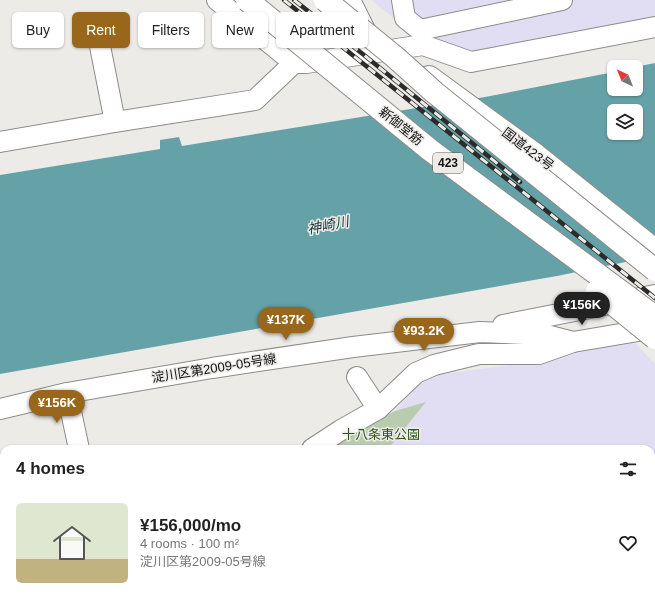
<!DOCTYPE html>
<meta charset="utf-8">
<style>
:root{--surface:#fff;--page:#f6f6f6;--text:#222;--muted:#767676;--accent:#99671b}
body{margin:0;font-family:Arial,"Noto Sans JP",sans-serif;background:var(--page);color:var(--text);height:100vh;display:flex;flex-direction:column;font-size:15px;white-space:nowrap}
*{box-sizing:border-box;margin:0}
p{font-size:13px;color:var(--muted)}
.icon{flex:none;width:22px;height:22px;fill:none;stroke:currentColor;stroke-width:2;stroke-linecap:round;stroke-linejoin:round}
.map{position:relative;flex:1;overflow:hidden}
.details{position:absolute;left:0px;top:445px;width:655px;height:156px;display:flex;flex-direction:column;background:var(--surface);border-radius:12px 12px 0 0;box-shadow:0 1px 3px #0004}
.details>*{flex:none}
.guide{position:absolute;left:12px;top:12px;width:400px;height:36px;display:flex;gap:8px}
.needle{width:26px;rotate:317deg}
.fabs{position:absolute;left:607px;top:60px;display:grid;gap:8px}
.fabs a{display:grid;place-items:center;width:36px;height:36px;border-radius:6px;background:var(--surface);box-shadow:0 1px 3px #0004;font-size:20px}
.price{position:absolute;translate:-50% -34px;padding:0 9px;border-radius:14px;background:var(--accent);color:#fff;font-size:13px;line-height:26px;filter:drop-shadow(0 1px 2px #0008)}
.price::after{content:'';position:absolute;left:50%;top:24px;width:12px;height:9px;margin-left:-6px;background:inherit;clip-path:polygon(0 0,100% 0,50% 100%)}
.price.active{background:#222;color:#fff}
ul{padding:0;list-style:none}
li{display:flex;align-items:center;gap:12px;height:100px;padding:0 16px}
li span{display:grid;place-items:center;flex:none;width:112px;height:80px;border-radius:6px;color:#555}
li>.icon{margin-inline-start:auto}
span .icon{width:48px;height:48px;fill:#fffc;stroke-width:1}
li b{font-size:17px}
h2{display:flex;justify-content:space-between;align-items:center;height:48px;padding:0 16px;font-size:17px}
.pill{padding:0 14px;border-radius:6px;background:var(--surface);box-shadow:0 1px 3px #0004;font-size:14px;line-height:36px}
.pill.active{background:var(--accent);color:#fff}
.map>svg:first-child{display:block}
.industrial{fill:#e1def4}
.green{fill:#b9ccaf}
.water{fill:#64a2a8;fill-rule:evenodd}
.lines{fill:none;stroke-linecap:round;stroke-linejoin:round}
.minor-casing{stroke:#8d8c89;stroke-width:22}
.highway-casing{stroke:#8d8c89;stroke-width:24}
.minor{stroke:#fff;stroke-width:20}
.highway{stroke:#fff;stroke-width:22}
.rail-casing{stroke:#2c2b29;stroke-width:4.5}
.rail{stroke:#ecebe8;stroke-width:3;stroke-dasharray:9;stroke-linecap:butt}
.highway-bridge-casing{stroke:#8d8c89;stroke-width:24;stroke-linecap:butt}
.highway-bridge{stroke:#fff;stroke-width:22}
.labels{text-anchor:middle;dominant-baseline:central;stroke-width:3;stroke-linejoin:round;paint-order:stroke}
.shield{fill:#ecebe8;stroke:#555452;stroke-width:1}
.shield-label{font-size:12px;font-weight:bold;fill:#141312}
.street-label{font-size:13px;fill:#141312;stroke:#ecebe8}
.park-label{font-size:13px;fill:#325318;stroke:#ecebe8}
.water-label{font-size:14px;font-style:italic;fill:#18383b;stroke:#ecebe8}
</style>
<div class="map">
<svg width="655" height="601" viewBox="0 0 655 601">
<rect width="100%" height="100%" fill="#ecebe8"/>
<g class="industrial">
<path d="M 371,0 L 655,0 L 655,16 L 475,54 L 419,38 Z"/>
<path d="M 627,342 L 636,344 L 655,364 L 655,561 L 651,558 L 651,449 L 388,449 L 425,403 L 395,411 L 413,390 L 429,378 L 436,375 L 547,360 Z"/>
<path d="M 298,597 L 336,597 L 330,601 L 305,601 Z"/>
<path d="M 368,597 L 415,597 L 412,601 L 373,601 Z"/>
</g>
<g class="green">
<path d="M 426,402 L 388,449 L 325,449 L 346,435 L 395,411 Z"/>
<path d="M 651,558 L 655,561 L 655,601 L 412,601 L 415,597 L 651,597 Z"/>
<path d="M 191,597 L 298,597 L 305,601 L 188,601 Z"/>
<path d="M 336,597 L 368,597 L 373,601 L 330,601 Z"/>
</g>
<path class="water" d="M 655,63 L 655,256 L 557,276 L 0,374 L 0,175 L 160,149 L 160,140 L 179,137 L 182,146 L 485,97 L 614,72 L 614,89 L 636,89 L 635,67 ZM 614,111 L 636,111 L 636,133 L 614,133 Z"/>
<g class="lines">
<defs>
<g id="minor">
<path d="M 217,0 L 294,63"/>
<path d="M 350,0 L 367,34"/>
<path d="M 402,0 L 405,18 L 420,30 L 562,0"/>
<path d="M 99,41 L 115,122"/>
<path d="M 0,142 L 115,122 L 255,100 L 294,63 L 306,63 L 423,45 L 471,62 L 655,27"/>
<path d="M 503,325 L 655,295"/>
<path d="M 357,377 L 378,409"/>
<path d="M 67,393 L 79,449"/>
<path d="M 0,409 L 67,393 L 212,368 L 353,347 L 480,332 L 546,335 L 573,342"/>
<path d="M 312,449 L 341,430 L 378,409 L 416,373 L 434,365 L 479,354 L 539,354 L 573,342 L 655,328"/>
<path d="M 0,536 L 4,535"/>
<path d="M 0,590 L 4,589"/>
<path d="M 57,597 L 58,601"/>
<path d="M 112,597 L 113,601"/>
<path d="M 178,601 L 181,597"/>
</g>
<path id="highway" d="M 429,77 L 536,155 L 655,250"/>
</defs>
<use href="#minor" class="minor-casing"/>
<use href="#highway" class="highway-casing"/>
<use href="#minor" class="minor"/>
<use href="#highway" class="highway"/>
<defs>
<g id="rail">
<path d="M 284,0 L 655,298"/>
<path d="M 294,0 L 364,55 L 520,182"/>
</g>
</defs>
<use href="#rail" class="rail-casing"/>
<use href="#rail" class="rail"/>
<defs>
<g id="highway-bridge">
<path d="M 247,0 L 430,150 L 655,317"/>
<path d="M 325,0 L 395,57 L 434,92 L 655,270"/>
<path d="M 597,291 L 655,338"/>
</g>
</defs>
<use href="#highway-bridge" class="highway-bridge-casing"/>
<use href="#highway-bridge" class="highway-bridge"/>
</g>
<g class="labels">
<rect class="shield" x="433" y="153" width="30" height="20" rx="3"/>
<g class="shield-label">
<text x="448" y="163">423</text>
</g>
<g class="street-label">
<text transform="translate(401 126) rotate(39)">新御堂筋</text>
<text transform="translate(528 149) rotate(37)">国道423号</text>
<text transform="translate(214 368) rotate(-9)">淀川区第2009-05号線</text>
</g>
<g class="park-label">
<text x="381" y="434">十八条東公園</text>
</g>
<g class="water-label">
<text transform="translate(328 225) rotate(-11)">神崎川</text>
</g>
</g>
</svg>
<div class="fabs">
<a><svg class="needle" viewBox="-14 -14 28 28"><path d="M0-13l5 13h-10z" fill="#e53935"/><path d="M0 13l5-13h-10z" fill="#767676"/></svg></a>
<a><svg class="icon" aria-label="layers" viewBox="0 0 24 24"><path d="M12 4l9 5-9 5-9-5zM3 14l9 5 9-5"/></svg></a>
</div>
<b class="price active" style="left:582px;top:326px">¥156K</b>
<b class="price" style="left:286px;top:341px">¥137K</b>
<b class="price" style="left:424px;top:352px">¥93.2K</b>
<b class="price" style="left:57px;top:424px">¥156K</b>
<div class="guide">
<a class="pill">Buy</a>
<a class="pill active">Rent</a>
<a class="pill">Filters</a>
<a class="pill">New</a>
<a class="pill">Apartment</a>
</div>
<section class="details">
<h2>4 homes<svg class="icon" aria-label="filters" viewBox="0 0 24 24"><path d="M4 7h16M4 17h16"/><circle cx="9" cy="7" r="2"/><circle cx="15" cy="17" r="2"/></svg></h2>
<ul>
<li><span style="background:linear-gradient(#dfe7d0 70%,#c2b280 0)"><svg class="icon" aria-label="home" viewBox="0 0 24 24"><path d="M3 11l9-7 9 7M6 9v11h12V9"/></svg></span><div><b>¥156,000/mo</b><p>4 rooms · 100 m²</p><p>淀川区第2009-05号線</p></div><svg class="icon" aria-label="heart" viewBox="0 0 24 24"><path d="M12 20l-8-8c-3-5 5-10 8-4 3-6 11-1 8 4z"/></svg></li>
</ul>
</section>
</div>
